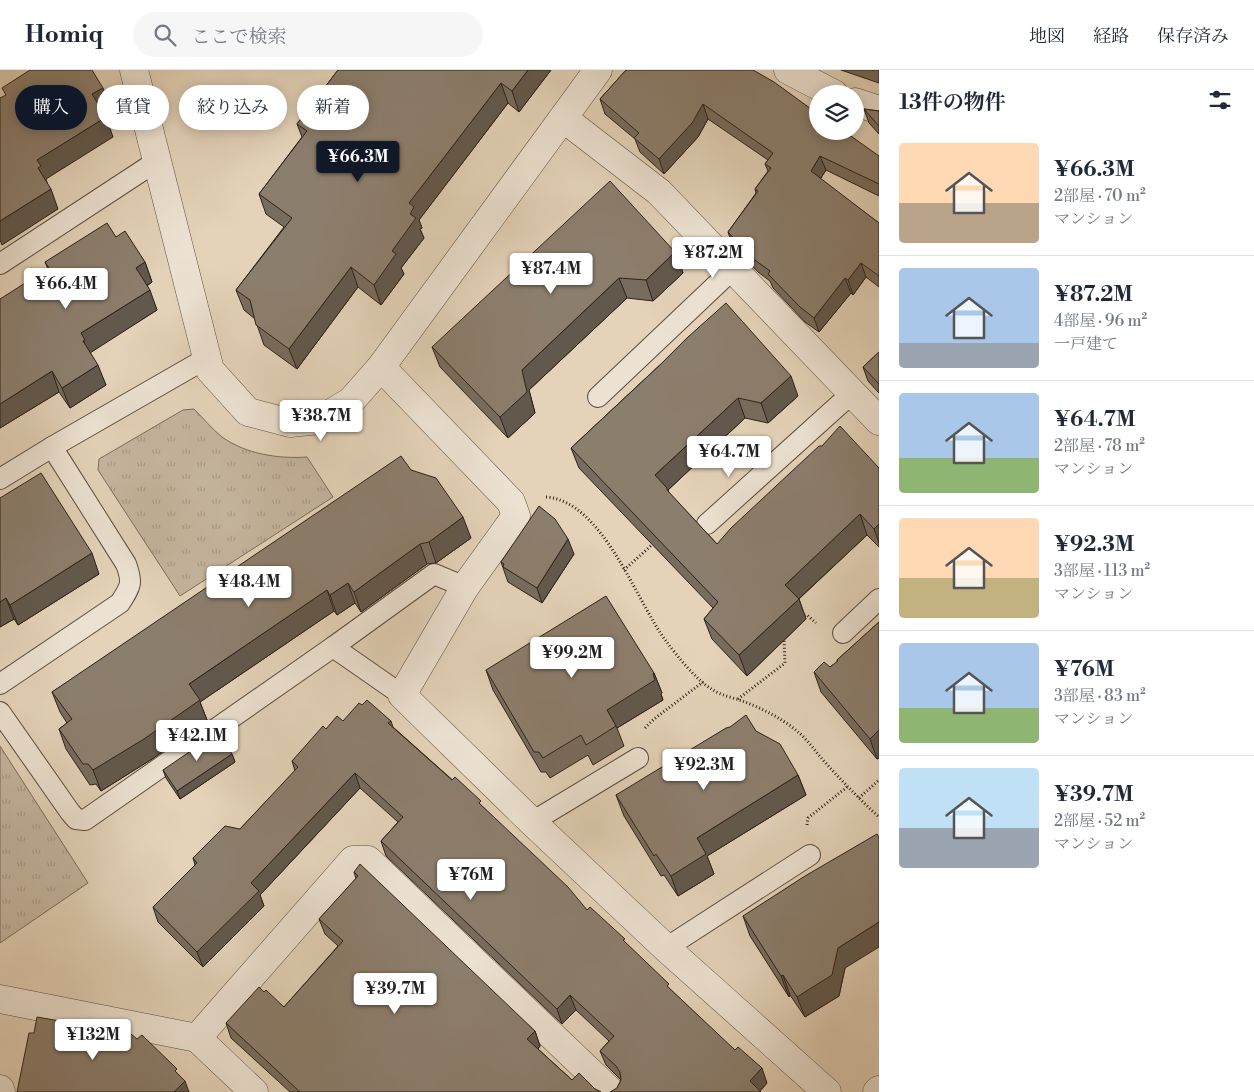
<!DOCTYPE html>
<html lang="ja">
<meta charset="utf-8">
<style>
:root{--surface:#fff;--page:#f6f6f7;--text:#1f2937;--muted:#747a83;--line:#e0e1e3;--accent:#111827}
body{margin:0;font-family:"Libre Bodoni","Noto Serif JP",serif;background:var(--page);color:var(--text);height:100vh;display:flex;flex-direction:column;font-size:19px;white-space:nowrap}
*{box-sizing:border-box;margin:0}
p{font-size:16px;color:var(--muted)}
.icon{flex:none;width:28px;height:28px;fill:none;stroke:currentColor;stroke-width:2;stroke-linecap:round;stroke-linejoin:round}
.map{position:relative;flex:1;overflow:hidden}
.side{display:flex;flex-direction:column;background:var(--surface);width:375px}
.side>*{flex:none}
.banner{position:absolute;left:15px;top:15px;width:475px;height:45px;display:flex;gap:10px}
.buttons{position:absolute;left:809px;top:15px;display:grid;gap:10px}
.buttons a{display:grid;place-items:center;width:55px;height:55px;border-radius:50%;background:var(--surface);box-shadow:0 2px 12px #0003;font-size:25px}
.price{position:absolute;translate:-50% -42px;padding:0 11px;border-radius:5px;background:#fff;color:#222;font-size:16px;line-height:32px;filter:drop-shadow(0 1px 2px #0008)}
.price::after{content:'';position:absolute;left:50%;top:30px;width:15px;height:11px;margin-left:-8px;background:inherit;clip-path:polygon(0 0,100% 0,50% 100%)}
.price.selected{background:var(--accent);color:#fff}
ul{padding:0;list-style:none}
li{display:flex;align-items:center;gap:15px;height:125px;padding:0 20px}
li+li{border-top:1px solid var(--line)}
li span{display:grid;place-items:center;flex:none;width:140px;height:100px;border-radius:5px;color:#555}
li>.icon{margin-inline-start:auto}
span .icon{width:60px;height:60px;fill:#fffc;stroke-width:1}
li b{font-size:21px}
h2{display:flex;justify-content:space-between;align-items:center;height:60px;padding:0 20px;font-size:21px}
.pill{padding:0 18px;border-radius:22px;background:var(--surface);box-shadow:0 2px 12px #0003;font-size:18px;line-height:45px}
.pill.selected{background:var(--accent);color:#fff}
header{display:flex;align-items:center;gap:30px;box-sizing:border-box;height:70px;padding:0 25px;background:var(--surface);border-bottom:1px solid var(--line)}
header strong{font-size:24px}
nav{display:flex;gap:28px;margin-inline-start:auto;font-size:18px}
.search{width:350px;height:45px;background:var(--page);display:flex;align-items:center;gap:12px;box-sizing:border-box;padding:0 18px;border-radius:28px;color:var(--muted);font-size:19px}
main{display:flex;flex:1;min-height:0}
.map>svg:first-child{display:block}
.grass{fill:url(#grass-tufts);stroke:#786c5c}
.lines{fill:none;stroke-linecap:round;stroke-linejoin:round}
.service-casing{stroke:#5a4e42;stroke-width:22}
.minor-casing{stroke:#5a4e42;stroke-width:29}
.tertiary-casing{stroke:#5a4e42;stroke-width:29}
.path{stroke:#2c221a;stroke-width:3;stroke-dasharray:1 2.5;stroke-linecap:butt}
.service{stroke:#ede2d2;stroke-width:20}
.minor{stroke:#ede2d2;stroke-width:28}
.tertiary{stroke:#ede2d2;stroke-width:28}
.wall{fill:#786c5e;stroke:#2c221a}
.shaded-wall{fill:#62584c;stroke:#2c221a}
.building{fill:#8c7e6d;stroke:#2c221a}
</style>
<header>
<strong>Homiq</strong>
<div class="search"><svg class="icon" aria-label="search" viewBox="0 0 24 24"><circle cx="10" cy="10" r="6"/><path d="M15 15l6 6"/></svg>ここで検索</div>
<nav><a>地図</a><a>経路</a><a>保存済み</a></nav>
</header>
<main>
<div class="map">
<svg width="879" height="1022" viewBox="0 0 879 1022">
<defs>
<pattern id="grass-tufts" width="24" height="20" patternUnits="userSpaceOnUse" patternTransform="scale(1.25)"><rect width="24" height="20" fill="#c5b59e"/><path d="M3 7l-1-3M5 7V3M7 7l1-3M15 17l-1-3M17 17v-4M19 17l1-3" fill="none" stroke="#a99b88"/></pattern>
</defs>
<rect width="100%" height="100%" fill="#e4d3b9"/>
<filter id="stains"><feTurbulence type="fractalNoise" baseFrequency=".004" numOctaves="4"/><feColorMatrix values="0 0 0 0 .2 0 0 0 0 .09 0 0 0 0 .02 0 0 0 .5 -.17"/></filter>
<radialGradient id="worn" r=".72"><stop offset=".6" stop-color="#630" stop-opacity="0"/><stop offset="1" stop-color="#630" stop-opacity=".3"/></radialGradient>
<g class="grass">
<path d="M 194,339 C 203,348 212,359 222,367 C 246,384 278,389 307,387 L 333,427 L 180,526 L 98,400 L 99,389 L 183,340 Z"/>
<path d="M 0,676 L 88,813 L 0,873 Z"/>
</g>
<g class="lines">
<defs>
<g id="service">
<path d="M 0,194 L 157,91"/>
<path d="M 598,327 L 733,199"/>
<path d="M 0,409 L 52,377 L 207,288"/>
<path d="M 707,454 L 840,334 L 853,324"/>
<path d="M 843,563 L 879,529"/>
<path d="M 333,577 L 434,504 L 465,517"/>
<path d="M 0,614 L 120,533 C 131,516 133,513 126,494 L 52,377"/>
<path d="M 0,642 L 70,742 L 76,749 L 85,750 L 333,577 L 402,625"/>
<path d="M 532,752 L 638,688"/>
<path d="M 666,878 L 810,785"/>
</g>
<g id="minor">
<path d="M 134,0 L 210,300 L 248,342 L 290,353 L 320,350 L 351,331 L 381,297 L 598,0"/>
<path d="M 563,48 L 659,122 L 879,351"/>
<path d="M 381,297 L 511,432 L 516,446 L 465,517 L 402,625 L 532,752 L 666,878 L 827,1022"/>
<path d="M 0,929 L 197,968 L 254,1022"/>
<path d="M 197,968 L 353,790 L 368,790 L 611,1022"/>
<path d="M 0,1019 L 1,1022"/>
<path d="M 877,1022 L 879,1020"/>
</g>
<g id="tertiary">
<path d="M 788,0 L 834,24"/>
<path d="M 855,32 L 879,40"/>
</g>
</defs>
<use href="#service" class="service-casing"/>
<use href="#minor" class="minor-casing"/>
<use href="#tertiary" class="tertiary-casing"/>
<g class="path">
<path d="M 546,427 C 603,431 636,531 666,571 C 677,586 697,611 713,620 C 722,626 735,628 745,632 C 763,639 783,649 798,662 C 807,669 815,681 823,690 C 841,710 859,729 879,747"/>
<path d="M 624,500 L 654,473"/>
<path d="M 801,546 L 807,545 L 816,553"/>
<path d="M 738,629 L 785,593 L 784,569"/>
<path d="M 645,658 L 654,649 L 703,612"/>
<path d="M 859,728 L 879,710"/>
<path d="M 807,755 L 808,748 L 847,717"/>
</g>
<use href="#service" class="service"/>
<use href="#minor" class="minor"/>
<use href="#tertiary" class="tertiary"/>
</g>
<g class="wall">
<path d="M 338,0 L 551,0 L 519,42 L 508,33 L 419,150 L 422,158 L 420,159 L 424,168 L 401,198 L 404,204 L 381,235 L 358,217 L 297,299 L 264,275 L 255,249 L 244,240 L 236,220 L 284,157 L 266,144 L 259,124 L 302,67 L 297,54 Z"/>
<path d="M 626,0 L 818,61 L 879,86 L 879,126 L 826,100 L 820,109 L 879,153 L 879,217 L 866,207 L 853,225 L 851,223 L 819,262 L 805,252 L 773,218 L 770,211 L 758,202 L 733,176 L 728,162 L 756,123 L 755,119 L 768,101 L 765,94 L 768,90 L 708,49 L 698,67 L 664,104 L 640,82 L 635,69 L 605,44 L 600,29 Z"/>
<path d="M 841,0 L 879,0 L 879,13 Z"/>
<path d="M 864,39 L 879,41 L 879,64 L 869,53 Z"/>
<path d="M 116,167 L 145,192 L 152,212 L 147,216 L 157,240 L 90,282 L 106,315 L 70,338 L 59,322 L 0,358 L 48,199 L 45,192 Z"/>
<path d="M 675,182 L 683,203 L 653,231 L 627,228 L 529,320 L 535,343 L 508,368 L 440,297 L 432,277 Z"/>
<path d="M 879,282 L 879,323 L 868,311 L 863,297 Z"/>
<path d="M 662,293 L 798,326 L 768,353 L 745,348 L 668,420 L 669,423 L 717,474 L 879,398 L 879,477 L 867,465 L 799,529 L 806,549 L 747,606 L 712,569 L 704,549 L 713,538 L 579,398 L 571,378 Z"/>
<path d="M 411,400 L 471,468 L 436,493 L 427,494 L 361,542 L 355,533 L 337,545 L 334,541 L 200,632 L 207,650 L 152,689 L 101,721 L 96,714 L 90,715 L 66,679 L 59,659 L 67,653 L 60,642 L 52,622 Z"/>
<path d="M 0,428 L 99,504 L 18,555 L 14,549 L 0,557 Z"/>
<path d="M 574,484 L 542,533 L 508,512 L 501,492 Z"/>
<path d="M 879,552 L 879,688 L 877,689 L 821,622 L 814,602 L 830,597 L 837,592 L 837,590 Z"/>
<path d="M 486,600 L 654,603 L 662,623 L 661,624 L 663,630 L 617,658 L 624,676 L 593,695 L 588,685 L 550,708 L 546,702 L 541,702 L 493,620 Z"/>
<path d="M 362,635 L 391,651 L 393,657 L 484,738 L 587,840 L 626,873 L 671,920 L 767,1013 L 760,1021 L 617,1018 L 621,1010 L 606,995 L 600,981 L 609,971 L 576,940 L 562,954 L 386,786 L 381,771 L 398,752 L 360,718 L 260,825 L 264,836 L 203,897 L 158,852 L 153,837 L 195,795 L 193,788 L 240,759 L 295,701 L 292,691 L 326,659 L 343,651 Z"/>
<path d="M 756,661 L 798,705 L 806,725 L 707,786 L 714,804 L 678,826 L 664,805 L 661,806 L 624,746 L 616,725 Z"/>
<path d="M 232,684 L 235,692 L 180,729 L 166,708 L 163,700 Z"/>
<path d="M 354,802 L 535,961 L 540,976 L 538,979 L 572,1010 L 595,1019 L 601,1022 L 290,1022 L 231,968 L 226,953 L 264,922 L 284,937 L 338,876 L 325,864 L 319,849 L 356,809 Z"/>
<path d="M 743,846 L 845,898 L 839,926 L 805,947 L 790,925 L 789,927 L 750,866 Z"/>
</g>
<g class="shaded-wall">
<path d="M 528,0 L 551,0 L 519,42 L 512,21 Z"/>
<path d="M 501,13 L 508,33 L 419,150 L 422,158 L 420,159 L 424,168 L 401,198 L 404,204 L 381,235 L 374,215 L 392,181 L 409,133 Z"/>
<path d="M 103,18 L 110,38 L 100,44 L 92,24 Z"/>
<path d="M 703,34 L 708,49 L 698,67 L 664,104 L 659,89 Z"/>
<path d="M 106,47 L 113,67 L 46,109 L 48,116 L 38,98 L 37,90 Z"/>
<path d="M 820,86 L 826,100 L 816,116 L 811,101 Z"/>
<path d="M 51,119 L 58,139 L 2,175 L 0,170 L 0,151 Z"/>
<path d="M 675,182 L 683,203 L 653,231 L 646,210 Z"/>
<path d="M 145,192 L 152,212 L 143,218 L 136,198 Z"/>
<path d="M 861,193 L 866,207 L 853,225 L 848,210 Z"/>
<path d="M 351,197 L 358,217 L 297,299 L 289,279 Z"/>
<path d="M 619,208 L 627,228 L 529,320 L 535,343 L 508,368 L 500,347 L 522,300 Z"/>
<path d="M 845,208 L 851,223 L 819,262 L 814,248 Z"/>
<path d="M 150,220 L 157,240 L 90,283 L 91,292 L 81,263 Z"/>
<path d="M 98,295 L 106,315 L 70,338 L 62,318 Z"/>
<path d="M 52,301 L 59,322 L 0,358 L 0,334 Z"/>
<path d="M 791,306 L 798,326 L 768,353 L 761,333 Z"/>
<path d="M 738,328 L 745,348 L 668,420 L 675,439 L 655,405 Z"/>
<path d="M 860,444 L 867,465 L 792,535 L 785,515 Z"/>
<path d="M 463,447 L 471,468 L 436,493 L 429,472 Z"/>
<path d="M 879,454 L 879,473 L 874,459 Z"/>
<path d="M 568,469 L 574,484 L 542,533 L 537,518 Z"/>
<path d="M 420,474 L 427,494 L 361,542 L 354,522 Z"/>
<path d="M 92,483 L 99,504 L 18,555 L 10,535 Z"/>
<path d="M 348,513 L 355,533 L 337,545 L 330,525 Z"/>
<path d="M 327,520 L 334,541 L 200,632 L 207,650 L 152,689 L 101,721 L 93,700 L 189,614 Z"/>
<path d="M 6,528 L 14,549 L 0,557 L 0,532 Z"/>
<path d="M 799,529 L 806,549 L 747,606 L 739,585 Z"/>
<path d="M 654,603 L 662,623 L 661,624 L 663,630 L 617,658 L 607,640 Z"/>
<path d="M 879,660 L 879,688 L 877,689 L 870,669 Z"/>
<path d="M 232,684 L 235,692 L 180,729 L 177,721 Z"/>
<path d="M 355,703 L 360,718 L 260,825 L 264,836 L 203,897 L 197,882 L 251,813 Z"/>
<path d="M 798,705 L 806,725 L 707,786 L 714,804 L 678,826 L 671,806 L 697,768 Z"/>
<path d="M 879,852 L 879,877 L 845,898 L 839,926 L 805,947 L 797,927 L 838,878 Z"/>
<path d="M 783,905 L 790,925 L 789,927 L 781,906 Z"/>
<path d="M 570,925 L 576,940 L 562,954 L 557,939 Z"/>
<path d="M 535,961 L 540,976 L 533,984 L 527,969 Z"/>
<path d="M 762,998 L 767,1013 L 759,1022 L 750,1011 Z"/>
<path d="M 185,1011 L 189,1022 L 174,1022 Z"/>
</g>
<g class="building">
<path d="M 30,0 L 92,0 L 103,18 L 92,24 L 106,47 L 37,90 L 41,96 L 38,98 L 51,119 L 0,151 L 0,28 L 6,25 L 2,18 Z"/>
<path d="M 338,0 L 528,0 L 512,21 L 501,13 L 409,133 L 414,137 L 410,144 L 416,148 L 392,181 L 396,184 L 374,215 L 351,197 L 289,279 L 256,255 L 250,230 L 236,220 L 292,148 L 259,124 L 307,61 L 297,54 Z"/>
<path d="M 626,0 L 753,0 L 774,12 L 818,44 L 818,61 L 842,61 L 847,65 L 848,64 L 879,86 L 879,114 L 820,86 L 811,101 L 879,153 L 879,206 L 861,193 L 848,210 L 845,208 L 814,248 L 800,237 L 768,204 L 770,201 L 752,188 L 728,162 L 758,121 L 755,119 L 771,98 L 765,94 L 773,83 L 703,34 L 692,53 L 659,89 L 634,68 L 639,63 L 600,29 Z"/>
<path d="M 864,39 L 879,41 L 879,56 Z"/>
<path d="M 610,111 L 675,182 L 646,210 L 619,208 L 522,300 L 527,322 L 500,347 L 432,277 Z"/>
<path d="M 107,153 L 116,167 L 125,161 L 145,192 L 136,198 L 150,220 L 81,263 L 85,270 L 83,271 L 98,295 L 62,318 L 52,301 L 0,334 L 0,229 L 49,198 L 45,192 Z"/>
<path d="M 726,233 L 791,306 L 761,333 L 738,328 L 655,405 L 667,418 L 667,420 L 717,474 L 731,458 L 819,376 L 822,376 L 840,356 L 879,398 L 879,454 L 874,459 L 860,444 L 785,515 L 799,529 L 739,585 L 704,549 L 718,532 L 571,378 L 662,293 L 688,267 Z"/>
<path d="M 879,282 L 879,314 L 863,297 Z"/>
<path d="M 401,386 L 411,400 L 436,408 L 463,447 L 429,472 L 420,474 L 354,522 L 348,513 L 330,525 L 327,520 L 189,614 L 200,630 L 144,669 L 93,700 L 88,694 L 83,694 L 59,659 L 72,649 L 52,622 Z"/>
<path d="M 41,403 L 92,483 L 10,535 L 6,528 L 0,532 L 0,428 Z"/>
<path d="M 539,436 L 555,449 L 568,469 L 537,518 L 503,497 L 504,494 L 501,492 Z"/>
<path d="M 606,526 L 654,603 L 653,604 L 655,610 L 607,640 L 616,656 L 586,675 L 581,665 L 543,688 L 539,682 L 534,682 L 486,600 Z"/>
<path d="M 879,552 L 879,660 L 870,669 L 814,602 L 824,592 L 830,597 L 838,591 L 837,590 Z"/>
<path d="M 367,630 L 391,651 L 388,653 L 452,710 L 455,707 L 481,731 L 479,733 L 568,817 L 587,840 L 590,837 L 625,869 L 623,870 L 669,914 L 667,916 L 735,980 L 738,977 L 762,998 L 750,1011 L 761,1022 L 610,1022 L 617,1018 L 621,1010 L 620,1002 L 616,996 L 600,981 L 614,966 L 570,925 L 557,939 L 381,771 L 403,747 L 355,703 L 251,813 L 259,821 L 197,882 L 153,837 L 197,793 L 193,788 L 225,756 L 240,759 L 298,697 L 292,691 L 323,656 L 326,659 L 337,646 L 343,651 L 359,633 L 362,635 Z"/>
<path d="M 746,645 L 756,661 L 780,674 L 798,705 L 697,768 L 706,784 L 671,806 L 656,784 L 654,786 L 616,725 L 726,658 L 730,657 Z"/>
<path d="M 217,663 L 232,684 L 177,721 L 163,700 Z"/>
<path d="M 877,764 L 879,767 L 879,852 L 838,878 L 832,905 L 797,927 L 783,905 L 781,906 L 743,846 L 805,806 Z"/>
<path d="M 360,794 L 535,961 L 527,969 L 572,1010 L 579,1003 L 595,1019 L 601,1022 L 300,1022 L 226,953 L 259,917 L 264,922 L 266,920 L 284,937 L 343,871 L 319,849 L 358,806 L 354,802 Z"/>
<path d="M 37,947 L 106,959 L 107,957 L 126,960 L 137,969 L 142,965 L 177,999 L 175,1001 L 185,1011 L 174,1022 L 17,1022 L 29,963 L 34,963 Z"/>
</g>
<rect width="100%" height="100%" filter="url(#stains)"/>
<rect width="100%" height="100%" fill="url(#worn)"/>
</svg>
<div class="buttons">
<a><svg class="icon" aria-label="layers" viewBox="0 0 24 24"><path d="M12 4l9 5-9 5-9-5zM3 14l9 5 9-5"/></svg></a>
</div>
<b class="price selected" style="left:358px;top:113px">¥66.3M</b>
<b class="price" style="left:713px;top:209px">¥87.2M</b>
<b class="price" style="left:551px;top:225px">¥87.4M</b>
<b class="price" style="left:66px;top:240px">¥66.4M</b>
<b class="price" style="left:321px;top:372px">¥38.7M</b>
<b class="price" style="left:729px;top:408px">¥64.7M</b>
<b class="price" style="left:249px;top:538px">¥48.4M</b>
<b class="price" style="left:572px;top:609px">¥99.2M</b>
<b class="price" style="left:197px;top:692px">¥42.1M</b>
<b class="price" style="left:704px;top:721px">¥92.3M</b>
<b class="price" style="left:471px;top:831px">¥76M</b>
<b class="price" style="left:395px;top:945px">¥39.7M</b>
<b class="price" style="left:93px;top:991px">¥132M</b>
<div class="banner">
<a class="pill selected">購入</a>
<a class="pill">賃貸</a>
<a class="pill">絞り込み</a>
<a class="pill">新着</a>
</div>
</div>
<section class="side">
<h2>13件の物件<svg class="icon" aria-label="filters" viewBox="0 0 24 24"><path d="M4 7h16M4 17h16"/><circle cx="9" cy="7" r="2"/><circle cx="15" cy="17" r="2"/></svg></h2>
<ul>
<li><span style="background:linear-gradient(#ffd9b3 60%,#b9a48a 0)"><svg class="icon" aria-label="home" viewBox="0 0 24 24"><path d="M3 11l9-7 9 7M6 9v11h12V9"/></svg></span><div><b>¥66.3M</b><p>2部屋 · 70 m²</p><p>マンション</p></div></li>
<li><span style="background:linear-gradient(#a9c7e8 75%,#9aa5b1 0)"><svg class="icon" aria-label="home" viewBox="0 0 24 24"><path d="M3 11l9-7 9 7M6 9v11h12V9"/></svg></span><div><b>¥87.2M</b><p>4部屋 · 96 m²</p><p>一戸建て</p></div></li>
<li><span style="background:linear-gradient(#a9c7e8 65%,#8fb573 0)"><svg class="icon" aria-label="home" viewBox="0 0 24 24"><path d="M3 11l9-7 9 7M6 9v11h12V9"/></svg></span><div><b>¥64.7M</b><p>2部屋 · 78 m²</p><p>マンション</p></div></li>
<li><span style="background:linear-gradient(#ffd9b3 60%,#c2b280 0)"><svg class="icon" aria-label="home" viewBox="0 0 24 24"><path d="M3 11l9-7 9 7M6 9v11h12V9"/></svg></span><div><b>¥92.3M</b><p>3部屋 · 113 m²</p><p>マンション</p></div></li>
<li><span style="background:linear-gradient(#a9c7e8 65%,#8fb573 0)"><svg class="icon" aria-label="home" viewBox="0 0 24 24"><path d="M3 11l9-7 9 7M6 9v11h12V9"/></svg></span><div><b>¥76M</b><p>3部屋 · 83 m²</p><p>マンション</p></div></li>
<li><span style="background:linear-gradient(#bfe0f5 60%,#9aa5b1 0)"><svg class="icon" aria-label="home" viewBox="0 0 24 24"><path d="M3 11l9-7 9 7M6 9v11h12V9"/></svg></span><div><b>¥39.7M</b><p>2部屋 · 52 m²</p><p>マンション</p></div></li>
</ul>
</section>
</main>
